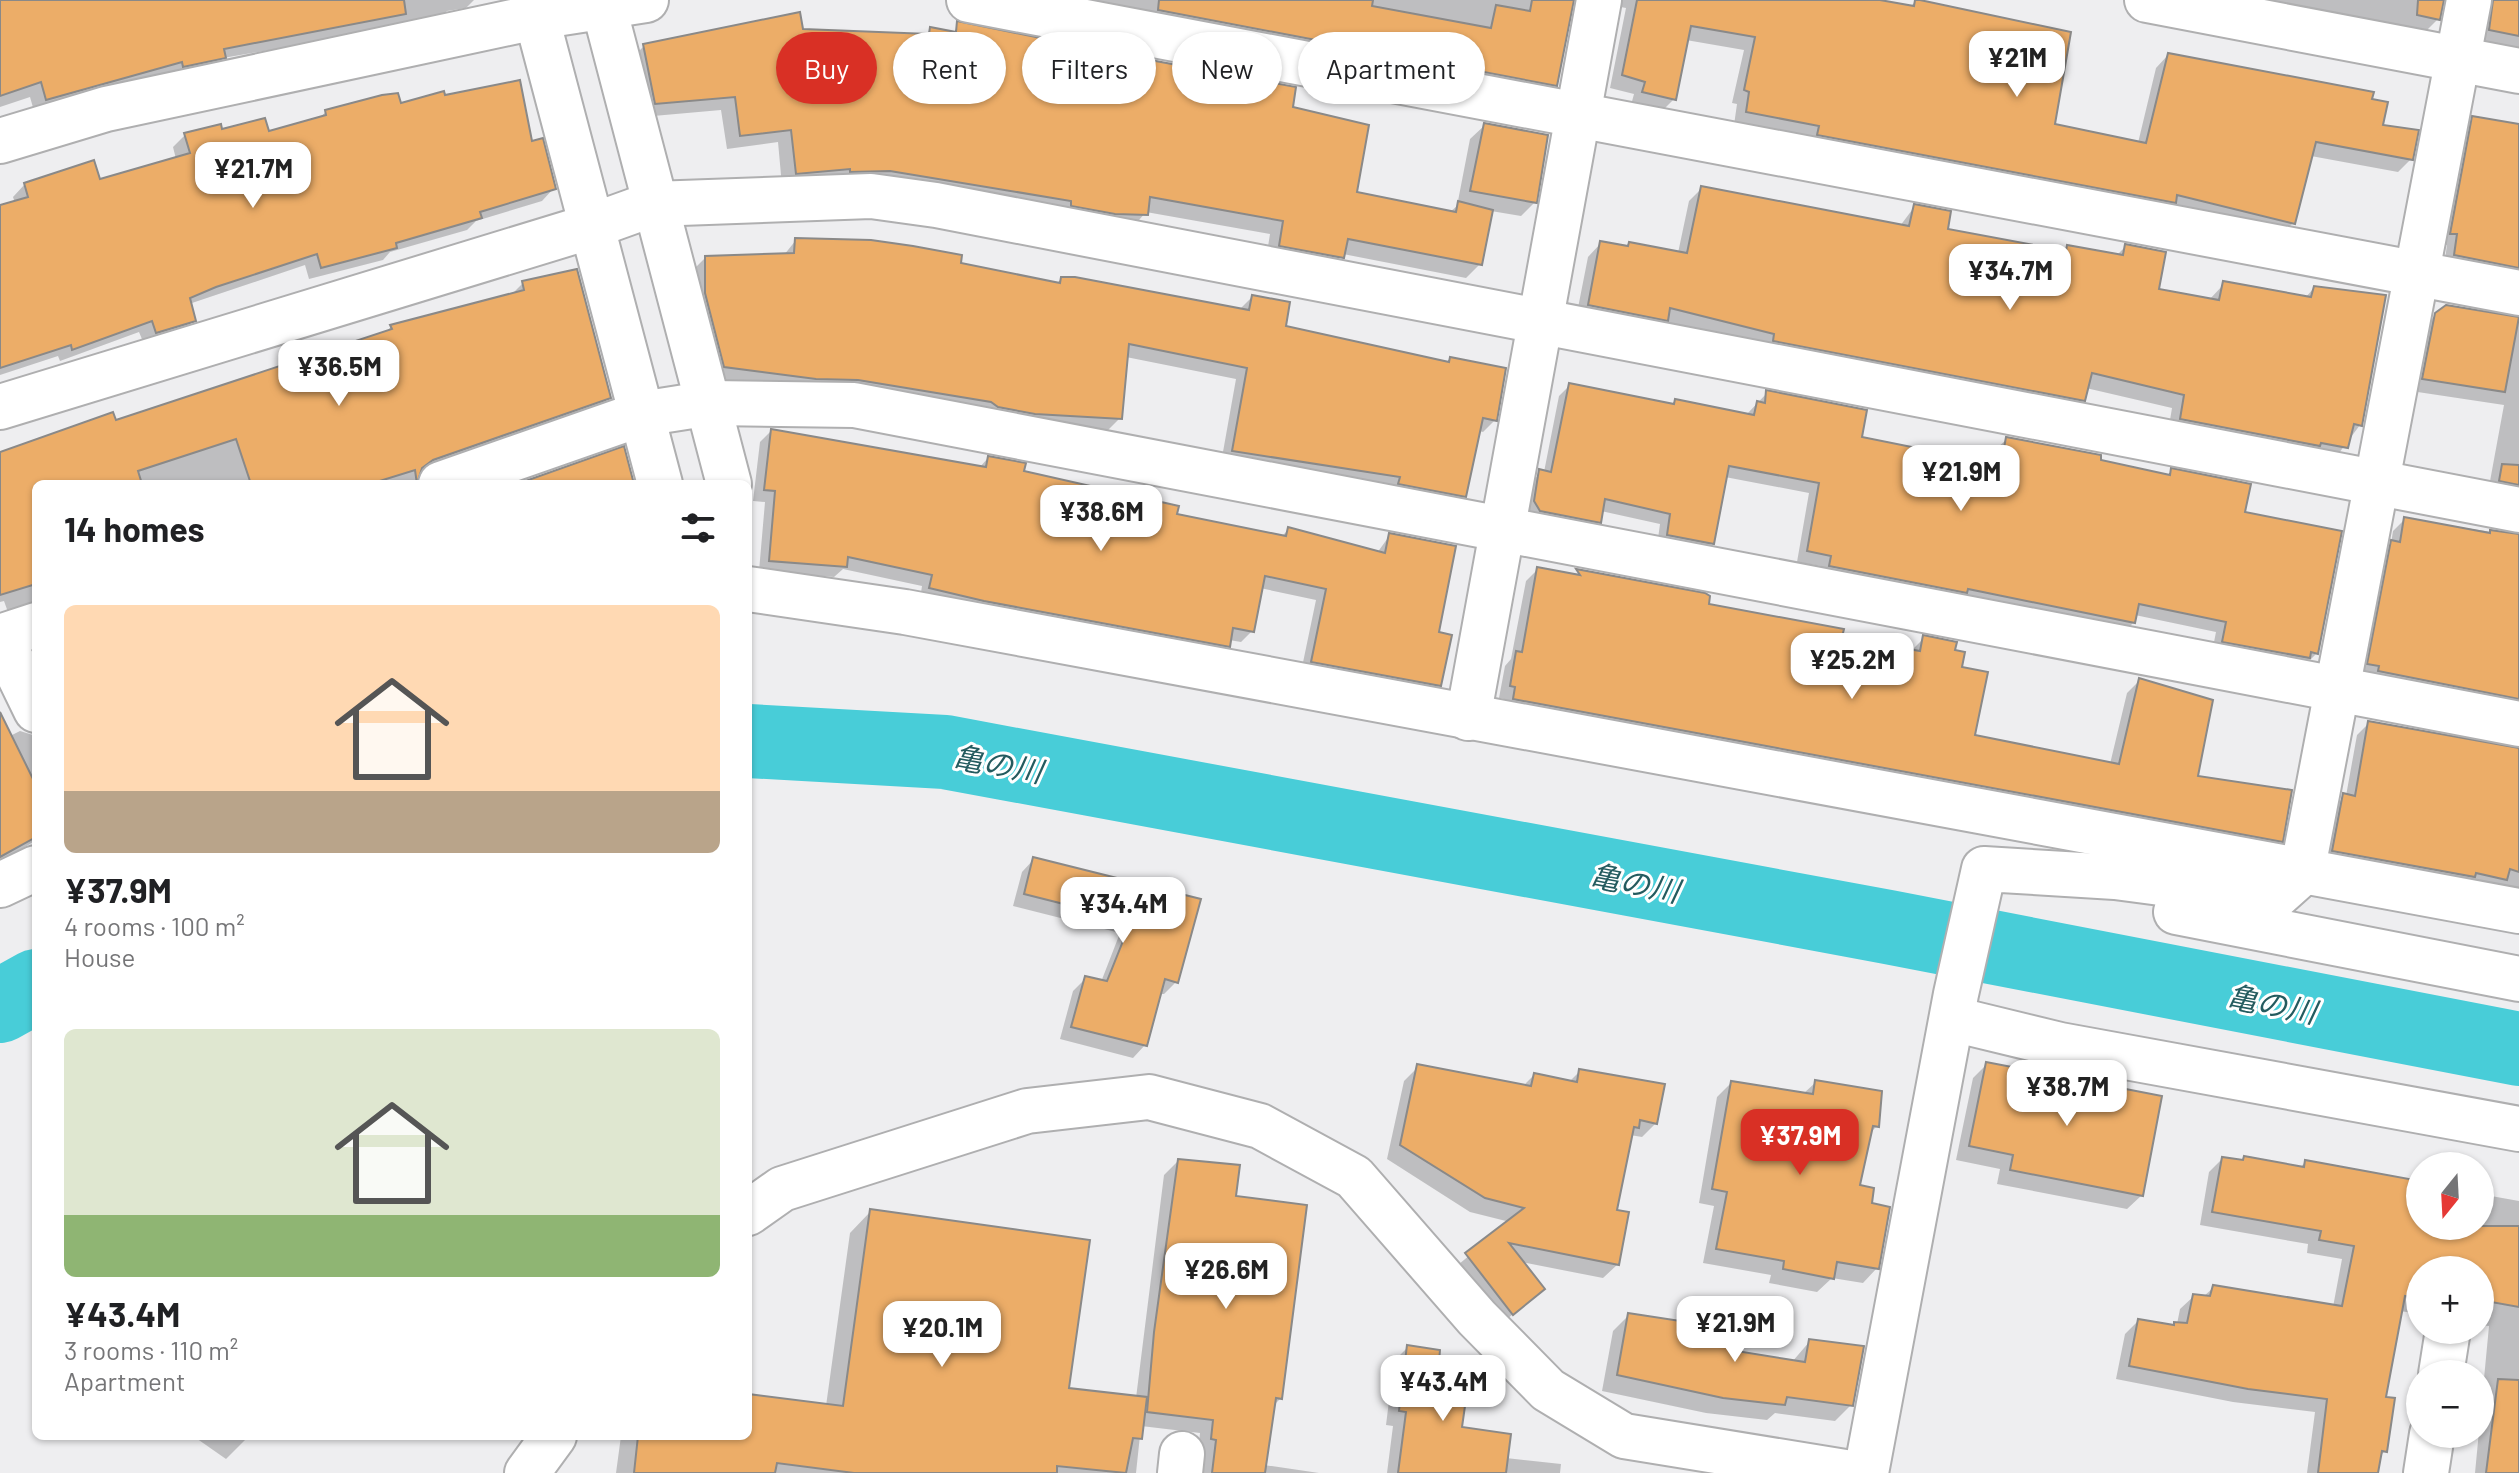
<!DOCTYPE html>
<meta charset="utf-8">
<style>
:root{--surface:#fff;--page:#f6f6f6;--text:#202124;--muted:#757577;--accent:#d93025}
body{margin:0;font-family:Barlow,"Noto Sans JP",sans-serif;background:var(--page);color:var(--text);height:100vh;display:flex;flex-direction:column;font-size:30px;white-space:nowrap}
*{box-sizing:border-box;margin:0}
p{font-size:26px;color:var(--muted)}
.icon{flex:none;width:44px;height:44px;fill:none;stroke:currentColor;stroke-width:2;stroke-linecap:round;stroke-linejoin:round}
.map{position:relative;flex:1;overflow:hidden}
.side{position:absolute;left:32px;top:480px;width:720px;height:960px;display:flex;flex-direction:column;background:var(--surface);border-radius:12px;box-shadow:0 2px 6px #0004}
.side>*{flex:none}
.top-card{position:absolute;left:776px;top:32px;width:760px;height:72px;display:flex;gap:16px}
.needle{width:52px;rotate:198deg}
.tools{position:absolute;left:2406px;top:1152px;display:grid;gap:16px}
.tools a{display:grid;place-items:center;width:88px;height:88px;border-radius:50%;background:var(--surface);box-shadow:0 2px 6px #0004;font-size:40px}
.price{position:absolute;translate:-50% -68px;padding:0 18px;border-radius:16px;background:#fff;color:#222;font-size:26px;line-height:52px;filter:drop-shadow(0 2px 4px #0008)}
.price::after{content:'';position:absolute;left:50%;top:48px;width:24px;height:18px;margin-left:-12px;background:inherit;clip-path:polygon(0 0,100% 0,50% 100%)}
.price.on{background:var(--accent);color:#fff}
ul{padding:0;list-style:none}
li{display:grid;align-content:center;gap:16px;height:424px;padding:0 32px}
li span{display:grid;place-items:center;height:248px;border-radius:12px;color:#555}
li>.icon{margin-inline-start:auto}
span .icon{width:144px;height:144px;fill:#fffc;stroke-width:1}
li b{font-size:34px}
h2{display:flex;justify-content:space-between;align-items:center;height:96px;padding:0 32px;font-size:34px}
.chip{padding:0 28px;border-radius:36px;background:var(--surface);box-shadow:0 2px 6px #0004;font-size:28px;line-height:72px}
.chip.on{background:var(--accent);color:#fff}
.map>svg:first-child{display:block}
.shadow{fill:#0003}
.lines{fill:none;stroke-linecap:round;stroke-linejoin:round}
.river{stroke:#48cdd8;stroke-width:74}
.building{fill:#ecad68;stroke:#8a8988;stroke-width:2}
.minor-casing{stroke:#afafb0;stroke-width:48}
.minor{stroke:#fff;stroke-width:44}
.labels{text-anchor:middle;dominant-baseline:central;stroke-width:6;stroke-linejoin:round;paint-order:stroke}
.water-label{font-size:30px;font-style:italic;fill:#245b5f;stroke:#fff}
</style>
<div class="map">
<svg width="2519" height="1473" viewBox="0 0 2519 1473">
<rect width="100%" height="100%" fill="#eeeef0"/>
<g class="shadow">
<path d="M 0,0 L 474,0 L 466,8 L 447,11 L 437,21 L 223,58 L 212,69 L 34,111 L 30,97 L 0,107 Z"/>
<path d="M 1027,0 L 1572,0 L 1555,85 L 1543,98 Z"/>
<path d="M 1607,0 L 1873,0 L 1910,7 L 1916,1 L 2052,125 L 2138,143 L 2156,68 L 2168,55 L 2369,100 L 2381,127 L 2411,159 L 2398,172 L 2311,156 L 2293,223 L 2280,236 L 1734,125 L 1737,104 L 1732,103 L 1744,50 L 1686,40 L 1674,99 L 1661,112 L 1631,105 L 1634,94 L 1610,88 L 1626,8 L 1610,5 Z"/>
<path d="M 2196,0 L 2443,0 L 2438,19 L 2424,33 Z"/>
<path d="M 2475,0 L 2519,0 L 2519,60 L 2482,54 Z"/>
<path d="M 931,29 L 1140,73 L 1151,62 L 1290,108 L 1355,194 L 1450,212 L 1457,206 L 1470,139 L 1485,125 L 1535,202 L 1521,216 L 1491,211 L 1480,264 L 1466,278 L 1343,254 L 1329,271 L 1266,259 L 1270,234 L 1146,212 L 1132,228 L 782,186 L 778,142 L 727,149 L 721,110 L 642,117 L 630,60 L 644,46 L 802,30 L 924,36 Z"/>
<path d="M 444,98 L 530,144 L 554,188 L 542,201 L 476,221 L 467,230 L 390,252 L 383,260 L 309,279 L 305,265 L 189,304 L 194,320 L 181,333 L 144,344 L 139,332 L 60,361 L 58,356 L 0,375 L 0,208 L 15,203 L 13,197 L 25,184 L 99,182 L 176,159 L 173,147 L 185,135 L 220,132 L 268,134 L 318,119 L 326,112 Z"/>
<path d="M 2473,118 L 2519,126 L 2519,283 L 2444,266 L 2447,245 L 2440,245 L 2462,130 Z"/>
<path d="M 1702,188 L 1900,226 L 1915,206 L 1946,230 L 2062,253 L 2068,247 L 2117,255 L 2126,246 L 2157,290 L 2209,300 L 2224,284 L 2305,298 L 2314,288 L 2360,425 L 2333,461 L 2168,432 L 2172,408 L 2086,388 L 2084,400 L 2070,414 L 1576,318 L 1588,257 L 1601,243 L 1625,248 L 1629,244 L 1678,253 L 1689,201 Z"/>
<path d="M 796,240 L 1056,284 L 1061,279 L 1239,310 L 1252,297 L 1283,328 L 1446,363 L 1450,359 L 1495,420 L 1483,432 L 1479,431 L 1465,496 L 1453,508 L 1221,463 L 1236,379 L 1126,357 L 1120,418 L 1108,430 L 1022,425 L 713,379 L 693,270 L 705,258 L 784,255 Z"/>
<path d="M 523,283 L 609,397 L 597,410 L 418,472 L 415,484 L 36,484 L 36,605 L 9,615 L 4,601 L 0,602 L 0,452 L 115,422 L 384,334 L 391,327 L 510,296 Z"/>
<path d="M 2436,315 L 2519,319 L 2519,501 L 2488,492 L 2504,405 L 2411,391 L 2423,327 Z"/>
<path d="M 1570,385 L 1671,406 L 1676,401 L 1747,414 L 1767,393 L 1860,439 L 1993,466 L 1996,449 L 2007,439 L 2166,476 L 2172,471 L 2243,514 L 2317,653 L 2306,664 L 2212,652 L 2216,632 L 2135,615 L 2134,622 L 2123,633 L 1820,577 L 1821,566 L 1797,562 L 1809,493 L 1725,477 L 1712,543 L 1702,554 L 1657,546 L 1660,524 L 1601,511 L 1599,522 L 1588,532 L 1524,513 L 1529,482 L 1544,472 L 1559,396 Z"/>
<path d="M 771,431 L 979,468 L 988,458 L 1022,472 L 1175,516 L 1281,537 L 1288,530 L 1377,553 L 1390,535 L 1437,634 L 1440,685 L 1429,696 L 1301,672 L 1316,600 L 1260,588 L 1252,631 L 1241,642 L 1229,640 L 1217,657 L 920,599 L 922,586 L 843,569 L 834,577 L 759,571 L 765,502 L 753,501 L 760,442 Z"/>
<path d="M 2405,519 L 2519,536 L 2519,714 L 2357,676 L 2380,555 L 2391,544 L 2393,531 Z"/>
<path d="M 1538,569 L 1704,595 L 1707,605 L 1840,639 L 1912,650 L 1924,638 L 1953,651 L 1973,736 L 2110,764 L 2127,693 L 2139,681 L 2196,778 L 2281,841 L 2268,853 L 1502,711 L 1504,699 L 1499,698 L 1505,666 L 1511,659 L 1526,581 Z"/>
<path d="M 0,716 L 10,736 L 20,731 L 36,736 L 36,840 L 0,863 Z"/>
<path d="M 2369,723 L 2519,750 L 2519,904 L 2321,862 L 2331,808 L 2346,796 L 2357,735 Z"/>
<path d="M 1034,859 L 1198,901 L 1176,982 L 1164,994 L 1159,994 L 1145,1045 L 1133,1058 L 1060,1039 L 1073,991 L 1085,979 L 1101,982 L 1120,933 L 1013,906 L 1022,872 Z"/>
<path d="M 1987,1064 L 2142,1195 L 2127,1209 L 1997,1184 L 2000,1169 L 1956,1160 L 1973,1078 Z"/>
<path d="M 1418,1067 L 1522,1087 L 1534,1075 L 1569,1082 L 1580,1071 L 1656,1123 L 1642,1137 L 1630,1135 L 1615,1211 L 1618,1264 L 1603,1278 L 1521,1262 L 1542,1289 L 1498,1327 L 1453,1269 L 1510,1222 L 1470,1212 L 1387,1159 L 1404,1081 Z"/>
<path d="M 1816,1082 L 1877,1126 L 1869,1134 L 1858,1186 L 1870,1205 L 1877,1268 L 1863,1283 L 1832,1278 L 1817,1292 L 1769,1283 L 1771,1275 L 1703,1263 L 1714,1206 L 1699,1203 L 1717,1097 L 1731,1083 L 1803,1094 Z"/>
<path d="M 2245,1158 L 2300,1168 L 2305,1162 L 2420,1183 L 2420,1226 L 2480,1226 L 2480,1194 L 2519,1201 L 2519,1473 L 2475,1473 L 2489,1326 L 2480,1325 L 2480,1270 L 2420,1270 L 2420,1314 L 2400,1311 L 2384,1398 L 2385,1451 L 2379,1457 L 2377,1473 L 2307,1473 L 2315,1412 L 2233,1402 L 2116,1379 L 2125,1334 L 2138,1321 L 2172,1327 L 2177,1324 L 2180,1309 L 2194,1296 L 2203,1297 L 2214,1287 L 2333,1307 L 2342,1259 L 2307,1253 L 2308,1244 L 2200,1225 L 2209,1172 L 2222,1159 L 2241,1162 Z"/>
<path d="M 1178,1161 L 1234,1198 L 1281,1398 L 1273,1406 L 1264,1465 L 1319,1473 L 1201,1473 L 1203,1454 L 1198,1453 L 1200,1433 L 1141,1426 L 1136,1473 L 616,1473 L 621,1436 L 748,1436 L 748,1397 L 826,1406 L 850,1233 L 871,1211 L 1067,1390 L 1136,1398 L 1164,1175 Z"/>
<path d="M 1629,1315 L 1728,1352 L 1792,1362 L 1810,1341 L 1851,1405 L 1835,1421 L 1775,1413 L 1767,1420 L 1706,1413 L 1602,1391 L 1613,1331 Z"/>
<path d="M 1408,1347 L 1435,1375 L 1460,1428 L 1506,1458 L 1561,1464 L 1560,1473 L 1387,1473 L 1393,1426 L 1386,1425 L 1394,1361 Z"/>
<path d="M 193,1436 L 249,1436 L 226,1459 Z"/>
</g>
<g class="lines">
<g class="river">
<path d="M 748,741 L 945,752 L 1888,927 L 2519,1049"/>
<path d="M 0,1006 L 36,986"/>
</g>
</g>
<g class="building">
<path d="M 0,0 L 404,0 L 406,14 L 224,49 L 226,58 L 183,67 L 182,62 L 46,100 L 41,82 L 0,96 Z"/>
<path d="M 1159,0 L 1373,0 L 1372,6 L 1491,28 L 1496,5 L 1530,11 L 1532,0 L 1574,0 L 1557,86 L 1158,10 Z"/>
<path d="M 1637,0 L 1880,0 L 1914,6 L 1915,0 L 1920,0 L 2071,32 L 2055,124 L 2146,143 L 2168,53 L 2374,92 L 2372,99 L 2388,102 L 2383,125 L 2419,130 L 2413,160 L 2316,142 L 2295,224 L 2177,195 L 2176,203 L 1817,135 L 1819,126 L 1746,112 L 1749,92 L 1744,90 L 1755,37 L 1691,26 L 1676,100 L 1642,92 L 1645,82 L 1622,75 Z"/>
<path d="M 2418,0 L 2444,0 L 2440,20 L 2417,15 Z"/>
<path d="M 2493,0 L 2519,0 L 2519,36 L 2489,30 Z"/>
<path d="M 800,12 L 803,29 L 929,34 L 930,27 L 956,32 L 957,21 L 1075,45 L 1072,59 L 1148,72 L 1150,60 L 1296,87 L 1293,107 L 1369,125 L 1357,192 L 1456,212 L 1458,201 L 1493,210 L 1482,265 L 1348,239 L 1344,258 L 1279,246 L 1283,221 L 1150,197 L 1148,215 L 1115,214 L 1071,206 L 1071,201 L 890,171 L 850,172 L 850,169 L 796,174 L 791,130 L 740,136 L 735,97 L 655,104 L 643,44 Z"/>
<path d="M 520,80 L 532,141 L 543,138 L 556,189 L 480,212 L 482,218 L 396,243 L 397,248 L 321,268 L 317,254 L 216,287 L 190,298 L 196,321 L 156,333 L 152,321 L 72,350 L 71,345 L 0,368 L 0,205 L 28,197 L 24,183 L 94,160 L 100,179 L 190,153 L 184,133 L 221,124 L 222,129 L 265,118 L 269,131 L 326,115 L 325,110 L 382,95 L 398,93 L 401,103 L 444,91 L 445,95 Z"/>
<path d="M 2472,116 L 2519,124 L 2519,268 L 2454,255 L 2457,234 L 2450,234 Z"/>
<path d="M 1484,123 L 1548,135 L 1537,203 L 1470,191 Z"/>
<path d="M 1701,186 L 1909,226 L 1914,204 L 1951,211 L 1948,229 L 2066,251 L 2067,245 L 2123,255 L 2125,244 L 2166,252 L 2159,289 L 2219,300 L 2223,281 L 2311,297 L 2314,286 L 2386,295 L 2362,426 L 2354,424 L 2348,448 L 2321,443 L 2320,446 L 2180,419 L 2184,395 L 2092,373 L 2085,401 L 1773,341 L 1774,334 L 1670,308 L 1668,321 L 1588,305 L 1600,241 L 1628,246 L 1629,242 L 1687,253 Z"/>
<path d="M 795,238 L 871,240 L 913,246 L 962,255 L 961,263 L 1060,283 L 1061,277 L 1075,277 L 1249,310 L 1252,295 L 1290,302 L 1286,326 L 1449,362 L 1450,357 L 1506,368 L 1497,421 L 1483,418 L 1466,497 L 1398,484 L 1400,477 L 1232,451 L 1247,368 L 1129,344 L 1122,419 L 1035,414 L 998,407 L 991,402 L 858,380 L 816,379 L 724,367 L 705,293 L 705,256 L 794,253 Z"/>
<path d="M 577,269 L 611,398 L 433,460 L 422,468 L 417,484 L 415,470 L 370,484 L 251,484 L 236,439 L 138,471 L 142,484 L 36,484 L 36,584 L 0,595 L 0,452 L 113,412 L 116,420 L 392,329 L 390,325 L 524,290 L 522,281 Z"/>
<path d="M 2446,305 L 2519,317 L 2505,392 L 2422,379 L 2435,313 Z"/>
<path d="M 1569,383 L 1674,404 L 1675,399 L 1754,415 L 1757,401 L 1765,403 L 1766,390 L 1867,410 L 1862,437 L 2001,465 L 2006,437 L 2101,455 L 2101,460 L 2170,475 L 2171,468 L 2251,484 L 2245,512 L 2342,531 L 2318,654 L 2311,652 L 2310,658 L 2222,642 L 2226,622 L 2139,604 L 2135,623 L 1968,589 L 1967,593 L 1829,566 L 1831,556 L 1807,551 L 1819,483 L 1729,466 L 1714,544 L 1667,535 L 1670,514 L 1605,499 L 1601,523 L 1540,511 L 1534,501 L 1539,469 L 1551,472 Z"/>
<path d="M 771,429 L 986,467 L 988,456 L 1026,463 L 1024,471 L 1179,506 L 1177,514 L 1286,536 L 1288,527 L 1385,553 L 1389,533 L 1456,546 L 1439,632 L 1452,635 L 1441,686 L 1311,662 L 1326,589 L 1265,576 L 1254,632 L 1233,628 L 1230,647 L 984,601 L 929,588 L 932,575 L 848,557 L 847,567 L 769,561 L 775,491 L 764,490 Z"/>
<path d="M 624,446 L 634,484 L 517,484 Z"/>
<path d="M 2502,464 L 2519,465 L 2519,485 L 2499,481 Z"/>
<path d="M 2404,517 L 2490,533 L 2490,530 L 2519,534 L 2519,699 L 2378,671 L 2379,666 L 2367,664 L 2391,540 L 2400,542 Z"/>
<path d="M 1537,567 L 1580,575 L 1576,569 L 1705,593 L 1710,596 L 1709,604 L 1844,629 L 1842,637 L 1920,651 L 1923,635 L 1957,642 L 1955,650 L 1965,652 L 1962,667 L 1988,672 L 1975,735 L 2119,764 L 2139,678 L 2213,700 L 2198,776 L 2292,790 L 2283,842 L 1513,699 L 1515,687 L 1510,686 L 1516,651 L 1522,652 Z"/>
<path d="M 0,712 L 36,785 L 36,837 L 0,857 Z"/>
<path d="M 2368,721 L 2519,748 L 2519,872 L 2510,869 L 2507,880 L 2476,873 L 2475,877 L 2332,851 L 2343,793 L 2355,796 Z"/>
<path d="M 1033,857 L 1201,899 L 1178,983 L 1165,979 L 1147,1046 L 1071,1027 L 1085,976 L 1107,981 L 1131,921 L 1024,894 Z"/>
<path d="M 1986,1062 L 2162,1096 L 2143,1196 L 2010,1170 L 2013,1155 L 1969,1146 Z"/>
<path d="M 1417,1064 L 1531,1086 L 1534,1073 L 1577,1082 L 1579,1069 L 1665,1084 L 1657,1124 L 1640,1120 L 1639,1128 L 1634,1127 L 1617,1210 L 1629,1212 L 1619,1265 L 1509,1243 L 1545,1289 L 1513,1315 L 1465,1253 L 1524,1208 L 1485,1198 L 1400,1145 Z"/>
<path d="M 1815,1080 L 1882,1091 L 1879,1127 L 1873,1126 L 1860,1185 L 1874,1188 L 1872,1203 L 1890,1207 L 1879,1269 L 1837,1262 L 1834,1279 L 1783,1269 L 1784,1261 L 1716,1249 L 1727,1192 L 1712,1189 L 1731,1081 L 1813,1094 Z"/>
<path d="M 2244,1156 L 2304,1167 L 2305,1160 L 2420,1181 L 2420,1226 L 2519,1226 L 2519,1307 L 2480,1300 L 2480,1270 L 2420,1270 L 2420,1299 L 2405,1296 L 2386,1397 L 2395,1398 L 2387,1452 L 2382,1451 L 2378,1473 L 2318,1473 L 2327,1399 L 2248,1389 L 2129,1366 L 2138,1319 L 2174,1325 L 2174,1322 L 2187,1323 L 2193,1294 L 2210,1296 L 2213,1285 L 2342,1306 L 2354,1246 L 2319,1240 L 2321,1231 L 2212,1212 L 2222,1157 L 2243,1160 Z"/>
<path d="M 1178,1159 L 1240,1165 L 1236,1196 L 1307,1205 L 1282,1399 L 1276,1398 L 1265,1473 L 1212,1473 L 1216,1440 L 1211,1439 L 1213,1420 L 1147,1412 L 1154,1332 Z"/>
<path d="M 870,1209 L 1090,1240 L 1069,1388 L 1147,1397 L 1142,1439 L 1133,1438 L 1126,1473 L 1057,1466 L 1057,1473 L 854,1473 L 777,1463 L 775,1473 L 634,1473 L 638,1436 L 748,1436 L 748,1394 L 843,1406 Z"/>
<path d="M 1628,1313 L 1733,1329 L 1730,1350 L 1805,1362 L 1809,1339 L 1864,1346 L 1853,1406 L 1787,1397 L 1785,1405 L 1723,1398 L 1617,1375 Z"/>
<path d="M 1407,1345 L 1440,1350 L 1438,1373 L 1469,1378 L 1462,1427 L 1511,1434 L 1506,1473 L 1398,1473 L 1406,1412 L 1399,1411 Z"/>
<path d="M 2498,1379 L 2519,1380 L 2519,1473 L 2486,1473 Z"/>
</g>
<g class="lines">
<defs>
<g id="minor">
<path d="M 532,0 L 660,484"/>
<path d="M 602,0 L 729,484"/>
<path d="M 969,0 L 2519,293"/>
<path d="M 2147,0 L 2519,71"/>
<path d="M 0,141 L 106,109 L 536,17 L 646,0"/>
<path d="M 0,407 L 592,226 L 653,204 L 871,196 L 936,205 L 2519,510"/>
<path d="M 441,484 L 641,414 L 711,403 L 854,405 L 2519,724"/>
<path d="M 748,589 L 905,612 L 2519,911"/>
<path d="M 0,636 L 36,710"/>
<path d="M 0,637 L 36,625"/>
<path d="M 1468,718 L 1599,0"/>
<path d="M 0,885 L 36,868"/>
<path d="M 2176,912 L 2519,979"/>
<path d="M 1953,1019 L 2060,1045 L 2519,1129"/>
<path d="M 748,1213 L 782,1189 L 1027,1111 L 1149,1097 L 1260,1126 L 1354,1177 L 1477,1318 L 1548,1390 L 1624,1436 L 1851,1473"/>
<path d="M 2441,1374 L 2448,1330"/>
<path d="M 527,1473 L 554,1436"/>
<path d="M 1180,1473 L 1182,1454"/>
<path d="M 1866,1473 L 1956,994 L 1984,869 L 2115,877 L 2274,898 L 2302,873 L 2469,0"/>
<path d="M 2426,1473 L 2432,1434"/>
</g>
</defs>
<use href="#minor" class="minor-casing"/>
<use href="#minor" class="minor"/>
</g>
<g class="labels">
<g class="water-label">
<text transform="translate(998 763) rotate(10)">亀の川</text>
<text transform="translate(1635 882) rotate(11)">亀の川</text>
<text transform="translate(2272 1003) rotate(11)">亀の川</text>
</g>
</g>
</svg>
<div class="tools">
<a><svg class="needle" viewBox="-14 -14 28 28"><path d="M0-13l5 13h-10z" fill="#e53935"/><path d="M0 13l5-13h-10z" fill="#757577"/></svg></a>
<a>+</a>
<a>−</a>
</div>
<b class="price" style="left:2017px;top:99px">¥21M</b>
<b class="price" style="left:253px;top:210px">¥21.7M</b>
<b class="price" style="left:2010px;top:312px">¥34.7M</b>
<b class="price" style="left:339px;top:408px">¥36.5M</b>
<b class="price" style="left:1961px;top:513px">¥21.9M</b>
<b class="price" style="left:1101px;top:553px">¥38.6M</b>
<b class="price" style="left:1852px;top:701px">¥25.2M</b>
<b class="price" style="left:1123px;top:945px">¥34.4M</b>
<b class="price" style="left:2067px;top:1128px">¥38.7M</b>
<b class="price on" style="left:1800px;top:1177px">¥37.9M</b>
<b class="price" style="left:1226px;top:1311px">¥26.6M</b>
<b class="price" style="left:1735px;top:1364px">¥21.9M</b>
<b class="price" style="left:942px;top:1369px">¥20.1M</b>
<b class="price" style="left:1443px;top:1423px">¥43.4M</b>
<div class="top-card">
<a class="chip on">Buy</a>
<a class="chip">Rent</a>
<a class="chip">Filters</a>
<a class="chip">New</a>
<a class="chip">Apartment</a>
</div>
<section class="side">
<h2>14 homes<svg class="icon" aria-label="filters" viewBox="0 0 24 24"><path d="M4 7h16M4 17h16"/><circle cx="9" cy="7" r="2"/><circle cx="15" cy="17" r="2"/></svg></h2>
<ul>
<li><span style="background:linear-gradient(#ffd9b3 75%,#b9a48a 0)"><svg class="icon" aria-label="home" viewBox="0 0 24 24"><path d="M3 11l9-7 9 7M6 9v11h12V9"/></svg></span><div><b>¥37.9M</b><p>4 rooms · 100 m²</p><p>House</p></div></li>
<li><span style="background:linear-gradient(#dfe7d0 75%,#8fb573 0)"><svg class="icon" aria-label="home" viewBox="0 0 24 24"><path d="M3 11l9-7 9 7M6 9v11h12V9"/></svg></span><div><b>¥43.4M</b><p>3 rooms · 110 m²</p><p>Apartment</p></div></li>
</ul>
</section>
</div>
